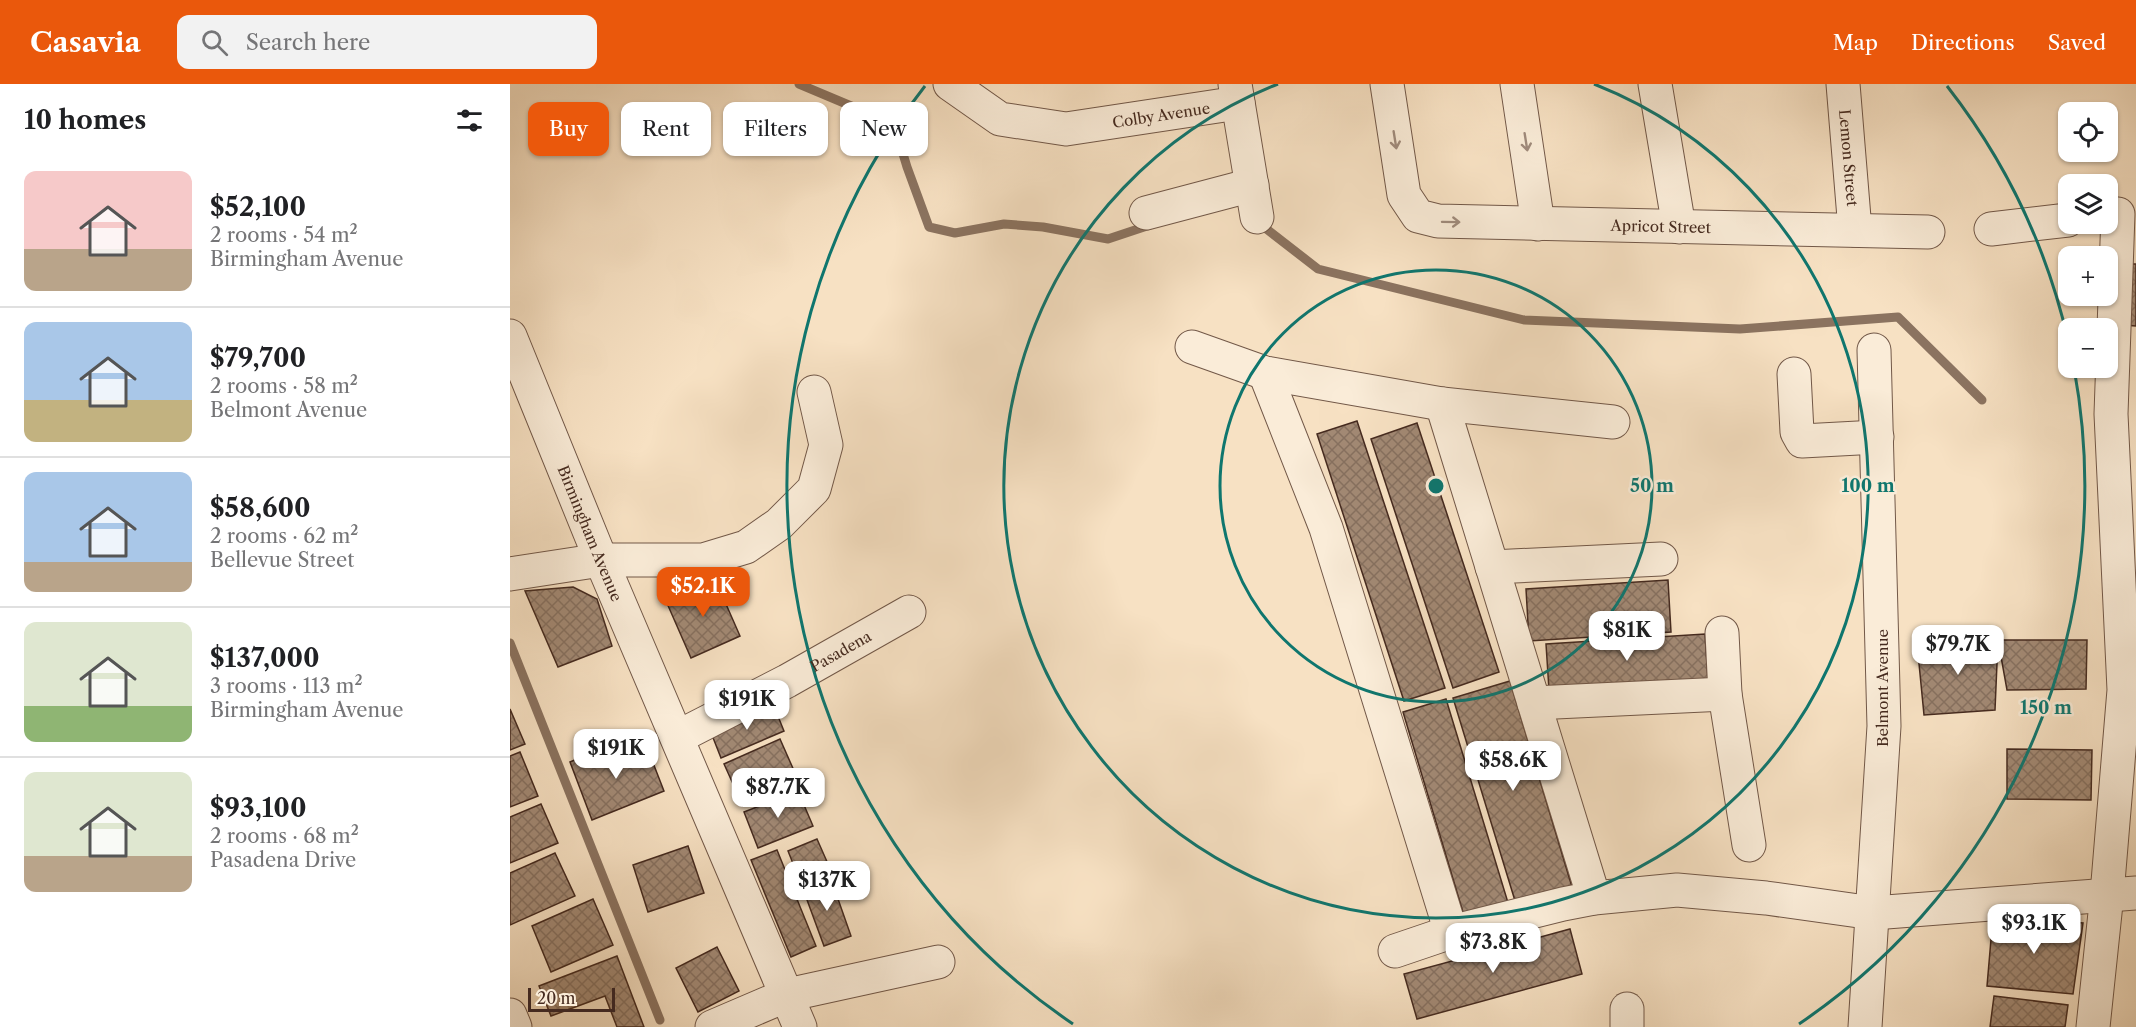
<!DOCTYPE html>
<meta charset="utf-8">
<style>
:root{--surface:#fff;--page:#f2f2f2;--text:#202124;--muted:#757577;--line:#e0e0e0;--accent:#ea580c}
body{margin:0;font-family:"Libre Caslon Text",serif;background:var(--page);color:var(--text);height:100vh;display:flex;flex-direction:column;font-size:22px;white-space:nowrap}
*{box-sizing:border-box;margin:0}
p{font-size:20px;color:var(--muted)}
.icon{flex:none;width:33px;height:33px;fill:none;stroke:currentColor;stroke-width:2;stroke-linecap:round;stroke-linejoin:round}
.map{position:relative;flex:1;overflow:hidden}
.sheet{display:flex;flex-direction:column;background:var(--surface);width:510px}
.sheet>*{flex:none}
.guide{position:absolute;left:18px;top:18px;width:570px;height:54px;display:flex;gap:12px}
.controls{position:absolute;left:1548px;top:18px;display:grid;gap:12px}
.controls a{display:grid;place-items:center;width:60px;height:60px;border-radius:12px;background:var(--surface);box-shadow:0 2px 4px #0004;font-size:30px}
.scale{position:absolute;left:18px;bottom:15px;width:87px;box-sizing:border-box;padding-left:6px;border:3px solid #452a1f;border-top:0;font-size:16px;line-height:21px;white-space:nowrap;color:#452a1f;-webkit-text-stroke:4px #faecd8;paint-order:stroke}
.price{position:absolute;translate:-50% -51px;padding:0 14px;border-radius:12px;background:#fff;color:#222;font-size:20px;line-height:39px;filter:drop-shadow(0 2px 3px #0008)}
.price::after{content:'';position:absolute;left:50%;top:36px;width:18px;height:14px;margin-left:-9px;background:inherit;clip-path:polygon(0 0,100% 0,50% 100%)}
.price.current{background:var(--accent);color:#fff}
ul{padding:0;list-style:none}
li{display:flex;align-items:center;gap:18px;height:150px;padding:0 24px}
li+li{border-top:2px solid var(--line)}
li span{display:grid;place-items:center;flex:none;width:168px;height:120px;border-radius:12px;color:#555}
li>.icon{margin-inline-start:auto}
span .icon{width:72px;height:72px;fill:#fffc;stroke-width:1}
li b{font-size:26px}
h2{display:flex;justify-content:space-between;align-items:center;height:72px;padding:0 24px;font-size:26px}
.chip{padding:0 21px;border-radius:12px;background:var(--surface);box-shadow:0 2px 4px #0004;font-size:21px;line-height:54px}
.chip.current{background:var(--accent);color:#fff}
header{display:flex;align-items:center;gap:36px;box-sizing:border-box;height:84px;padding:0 30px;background:var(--accent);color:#fff}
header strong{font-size:28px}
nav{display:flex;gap:33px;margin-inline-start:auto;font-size:21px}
.search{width:420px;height:54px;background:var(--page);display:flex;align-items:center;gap:15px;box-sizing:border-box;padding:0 21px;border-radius:12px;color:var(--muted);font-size:22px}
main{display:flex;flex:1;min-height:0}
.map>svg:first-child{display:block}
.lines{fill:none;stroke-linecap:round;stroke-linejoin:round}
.stream{stroke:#8b7360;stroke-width:9}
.building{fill:url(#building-cross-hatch);stroke:#452a1f;stroke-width:1.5}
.minor-casing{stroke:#725848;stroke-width:35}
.minor{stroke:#faecd8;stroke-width:33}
.oneway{stroke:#a08b7c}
.ring{fill:none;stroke:#0f766e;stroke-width:3}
.labels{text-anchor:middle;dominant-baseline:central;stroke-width:5;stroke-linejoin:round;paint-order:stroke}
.street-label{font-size:15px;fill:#452a1f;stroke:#faecd8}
.centre{fill:#0f766e;stroke:#faecd8;stroke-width:3}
.ring-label{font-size:18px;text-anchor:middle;font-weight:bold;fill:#0f766e;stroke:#faecd8;stroke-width:5;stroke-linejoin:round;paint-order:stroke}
</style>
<header>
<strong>Casavia</strong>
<div class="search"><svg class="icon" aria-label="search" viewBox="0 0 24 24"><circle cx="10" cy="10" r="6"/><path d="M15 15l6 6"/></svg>Search here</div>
<nav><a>Map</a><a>Directions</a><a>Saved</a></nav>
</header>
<main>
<section class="sheet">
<h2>10 homes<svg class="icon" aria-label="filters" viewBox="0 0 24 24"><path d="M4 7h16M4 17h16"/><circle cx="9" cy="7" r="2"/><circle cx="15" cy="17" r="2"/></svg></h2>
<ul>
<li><span style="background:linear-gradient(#f6c9c9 65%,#b9a48a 0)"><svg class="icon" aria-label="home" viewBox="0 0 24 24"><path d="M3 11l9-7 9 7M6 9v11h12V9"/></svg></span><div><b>$52,100</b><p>2 rooms · 54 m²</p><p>Birmingham Avenue</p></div></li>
<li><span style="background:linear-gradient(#a9c7e8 65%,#c2b280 0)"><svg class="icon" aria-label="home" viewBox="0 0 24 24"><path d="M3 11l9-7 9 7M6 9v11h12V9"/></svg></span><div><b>$79,700</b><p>2 rooms · 58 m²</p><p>Belmont Avenue</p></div></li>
<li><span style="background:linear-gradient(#a9c7e8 75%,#b9a48a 0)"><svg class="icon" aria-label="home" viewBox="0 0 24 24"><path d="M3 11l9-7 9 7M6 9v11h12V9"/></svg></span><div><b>$58,600</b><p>2 rooms · 62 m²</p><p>Bellevue Street</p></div></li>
<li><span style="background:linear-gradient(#dfe7d0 70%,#8fb573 0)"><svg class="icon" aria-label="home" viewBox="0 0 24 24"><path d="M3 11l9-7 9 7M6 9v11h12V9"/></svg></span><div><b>$137,000</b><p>3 rooms · 113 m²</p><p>Birmingham Avenue</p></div></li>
<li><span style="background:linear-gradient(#dfe7d0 70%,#b9a48a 0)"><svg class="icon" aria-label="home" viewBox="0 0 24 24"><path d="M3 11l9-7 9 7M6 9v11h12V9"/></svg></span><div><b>$93,100</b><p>2 rooms · 68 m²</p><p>Pasadena Drive</p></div></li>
</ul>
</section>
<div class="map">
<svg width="1626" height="943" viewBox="0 0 1626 943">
<defs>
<pattern id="building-cross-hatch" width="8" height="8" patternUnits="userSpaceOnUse" patternTransform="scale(1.5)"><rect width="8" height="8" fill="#a28974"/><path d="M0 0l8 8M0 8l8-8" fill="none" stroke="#86705f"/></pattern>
</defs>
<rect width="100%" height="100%" fill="#f7e1c3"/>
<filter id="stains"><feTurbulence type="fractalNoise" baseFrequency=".00333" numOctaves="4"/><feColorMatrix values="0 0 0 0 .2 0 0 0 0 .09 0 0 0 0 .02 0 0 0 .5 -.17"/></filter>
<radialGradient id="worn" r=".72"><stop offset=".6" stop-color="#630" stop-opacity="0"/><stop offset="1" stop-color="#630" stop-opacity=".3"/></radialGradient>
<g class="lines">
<g class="stream">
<path d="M 289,0 L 384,40 L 397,83 L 419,143 L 445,149 L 494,140 L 533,143 L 598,155 L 640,141"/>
<path d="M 750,140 L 808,185 L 1014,236 L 1230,245 L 1388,233 L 1472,316"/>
<path d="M 0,559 L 150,936"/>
</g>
</g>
<g class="building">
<path d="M 1615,180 L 1626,180 L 1626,242 L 1614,241 Z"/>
<path d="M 847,337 L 935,604 L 894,617 L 807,350 Z"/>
<path d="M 907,339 L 989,588 L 943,604 L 861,355 Z"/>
<path d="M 205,495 L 230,552 L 181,574 L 156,517 Z"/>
<path d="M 1158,496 L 1161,548 L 1019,557 L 1016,505 Z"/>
<path d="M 63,503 L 87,515 L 102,562 L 48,583 L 15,507 Z"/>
<path d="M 1195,550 L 1198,596 L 1039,606 L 1036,560 Z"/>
<path d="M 1488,556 L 1485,626 L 1414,631 L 1407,559 Z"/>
<path d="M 1488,556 L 1577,556 L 1576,605 L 1497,606 Z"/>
<path d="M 1000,597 L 1062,803 L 1006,820 L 943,614 Z"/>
<path d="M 936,615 L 999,822 L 955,835 L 893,628 Z"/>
<path d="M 263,620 L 274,647 L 211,674 L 200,646 Z"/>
<path d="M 0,625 L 15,660 L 0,666 Z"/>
<path d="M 270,655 L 289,698 L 233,722 L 214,680 Z"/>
<path d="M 1497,665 L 1582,666 L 1581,716 L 1497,715 Z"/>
<path d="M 89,666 L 138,666 L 154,707 L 82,736 L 60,678 Z"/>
<path d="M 10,668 L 28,712 L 0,723 L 0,672 Z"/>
<path d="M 288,707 L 303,742 L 248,764 L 234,728 Z"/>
<path d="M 31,720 L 48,759 L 0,779 L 0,733 Z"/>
<path d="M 307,755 L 322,789 L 292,802 L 278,767 Z"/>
<path d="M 178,762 L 194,809 L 138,828 L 123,781 Z"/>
<path d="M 267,766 L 306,862 L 281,873 L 241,776 Z"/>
<path d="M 45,769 L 65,812 L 0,841 L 0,789 Z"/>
<path d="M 321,795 L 341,852 L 314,862 L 293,805 Z"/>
<path d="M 83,815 L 103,861 L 41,888 L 22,842 Z"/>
<path d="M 1483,832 L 1573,839 L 1563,910 L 1477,902 Z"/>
<path d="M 1060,845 L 1072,890 L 907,935 L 894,890 Z"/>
<path d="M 207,863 L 229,907 L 188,928 L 166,884 Z"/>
<path d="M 107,872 L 134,943 L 107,943 L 95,912 L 41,932 L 29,902 Z"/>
<path d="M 1484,912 L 1558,921 L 1555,943 L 1480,943 Z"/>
</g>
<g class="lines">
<defs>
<g id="minor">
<path id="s1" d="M 440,0 L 490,35 L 556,45 L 728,19"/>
<path d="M 725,0 L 747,133"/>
<path id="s2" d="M 877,0 L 894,111 L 908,132 L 928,137 L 1418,148"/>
<path d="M 1007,0 L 1028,140"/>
<path d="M 1145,0 L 1169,143"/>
<path id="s3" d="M 1333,0 L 1345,146"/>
<path d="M 636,129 L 742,101"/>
<path d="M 1481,145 L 1558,136"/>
<path id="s4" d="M 0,252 L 91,476 L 290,943"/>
<path d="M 682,263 L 755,289 L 932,320 L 1103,338"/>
<path d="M 755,289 L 816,444 L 941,848"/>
<path d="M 1284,290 L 1287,348 L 1292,357 L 1367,353"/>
<path d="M 932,320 L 1084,814"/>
<path d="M 982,483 L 1151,475"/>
<path d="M 0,490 L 91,476 L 193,476 L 236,463 L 269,440 L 304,405 L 316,361 L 304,308"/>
<path d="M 1212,549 L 1215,610 L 1239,761"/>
<path d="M 1024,619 L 1215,610"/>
<path id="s5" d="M 168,653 L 277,597 L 399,528"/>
<path d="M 885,867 L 941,848 L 1053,820 L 1084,814 L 1167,806 L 1256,814 L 1363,829 L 1626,809"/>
<path d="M 1117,925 L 1117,943"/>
<path d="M 0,931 L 5,943"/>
<path d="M 202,943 L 277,911 L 428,878"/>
<path d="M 1355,943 L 1374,642 L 1364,266"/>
<path d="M 1583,943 L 1597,810 L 1614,606 L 1601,330 L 1608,130"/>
</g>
</defs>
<use href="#minor" class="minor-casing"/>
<use href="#minor" class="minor"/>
</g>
<defs><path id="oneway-shaft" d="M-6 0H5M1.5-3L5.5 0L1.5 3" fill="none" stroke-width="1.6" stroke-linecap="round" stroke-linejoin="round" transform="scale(1.5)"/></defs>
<g class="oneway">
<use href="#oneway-shaft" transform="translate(885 56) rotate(81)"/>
<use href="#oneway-shaft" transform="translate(1016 58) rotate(81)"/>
<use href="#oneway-shaft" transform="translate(941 138) rotate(1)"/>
</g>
<g class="ring">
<circle cx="926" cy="402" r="216"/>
<path d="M1084 0A432 432 0 1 1 768 0"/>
<path d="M563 940A649 649 0 0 1 415 2M1437 2A649 649 0 0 1 1558 256M1564 284A649 649 0 0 1 1289 940"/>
</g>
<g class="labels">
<g class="street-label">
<text stroke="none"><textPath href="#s1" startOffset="224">Colby Avenue</textPath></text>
<text stroke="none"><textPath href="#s3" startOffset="74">Lemon Street</textPath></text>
<text stroke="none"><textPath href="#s2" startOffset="381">Apricot Street</textPath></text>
<text stroke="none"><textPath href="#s4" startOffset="213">Birmingham Avenue</textPath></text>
<text stroke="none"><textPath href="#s5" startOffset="184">Pasadena</textPath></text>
<text transform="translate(1372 604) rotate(-90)">Belmont Avenue</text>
</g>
</g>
<circle cx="926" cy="402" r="9" class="centre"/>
<g class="ring-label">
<text x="1142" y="408">50 m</text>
<text x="1358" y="408">100 m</text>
<text x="1536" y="630">150 m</text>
</g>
<rect width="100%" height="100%" filter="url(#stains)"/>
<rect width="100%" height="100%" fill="url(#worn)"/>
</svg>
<div class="controls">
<a><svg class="icon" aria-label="locate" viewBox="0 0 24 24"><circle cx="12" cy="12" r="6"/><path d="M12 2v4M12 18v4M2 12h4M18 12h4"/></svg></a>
<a><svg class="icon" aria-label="layers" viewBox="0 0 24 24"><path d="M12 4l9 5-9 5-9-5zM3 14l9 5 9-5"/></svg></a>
<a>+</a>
<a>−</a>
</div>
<div class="scale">20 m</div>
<b class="price current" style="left:193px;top:534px">$52.1K</b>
<b class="price" style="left:1117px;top:578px">$81K</b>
<b class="price" style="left:1448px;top:592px">$79.7K</b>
<b class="price" style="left:237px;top:647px">$191K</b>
<b class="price" style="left:106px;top:696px">$191K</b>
<b class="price" style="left:1003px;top:708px">$58.6K</b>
<b class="price" style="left:268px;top:735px">$87.7K</b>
<b class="price" style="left:317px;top:828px">$137K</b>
<b class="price" style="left:1524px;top:871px">$93.1K</b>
<b class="price" style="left:983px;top:890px">$73.8K</b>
<div class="guide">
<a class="chip current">Buy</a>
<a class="chip">Rent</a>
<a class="chip">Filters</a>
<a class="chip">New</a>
</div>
</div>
</main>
